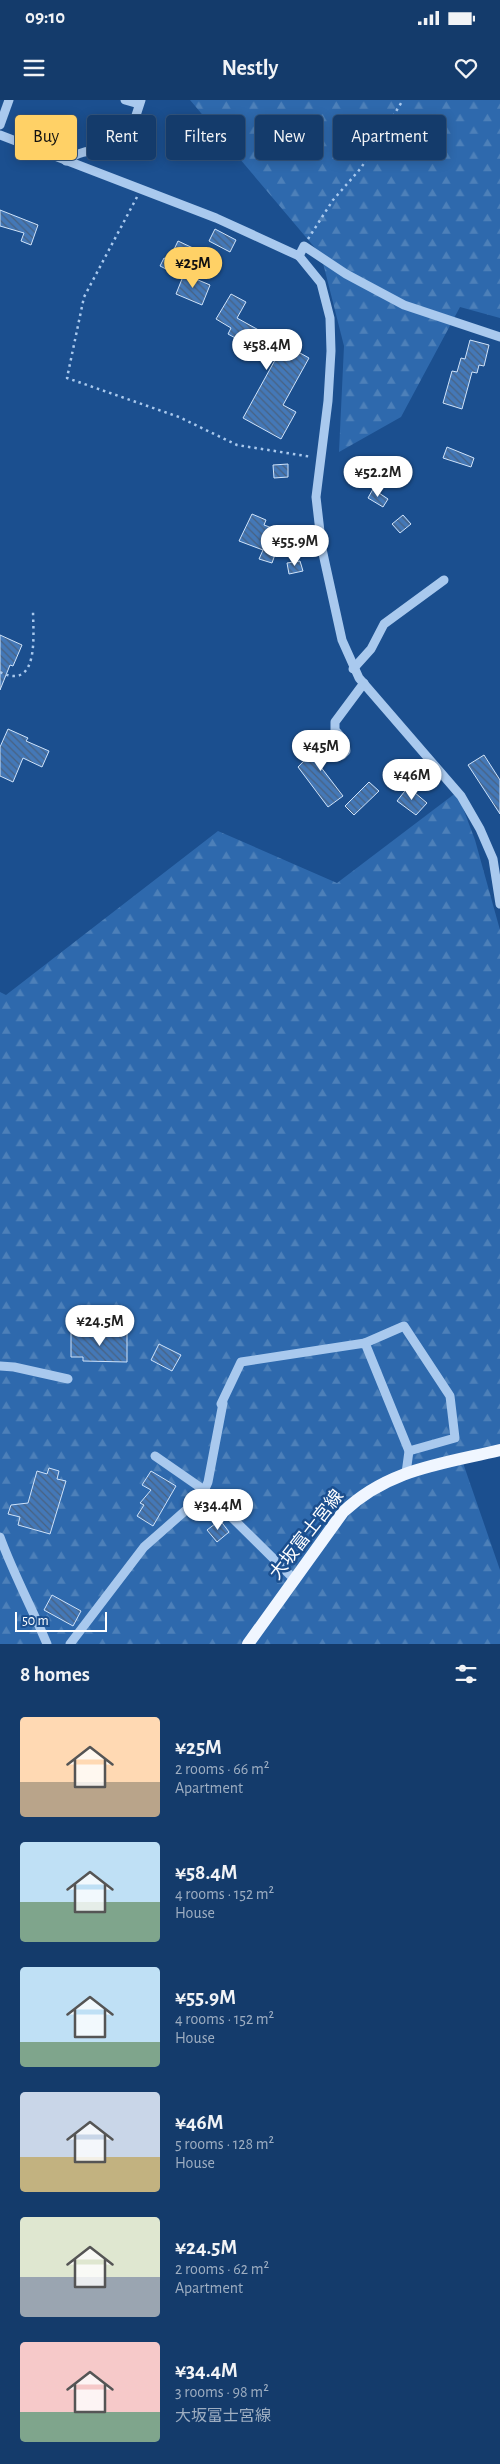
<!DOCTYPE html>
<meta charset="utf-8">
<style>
:root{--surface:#143b6b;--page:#214673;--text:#f1f3f6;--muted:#9dadc1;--line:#33557e;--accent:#ffd166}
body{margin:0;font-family:"Alegreya Sans","Noto Sans JP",sans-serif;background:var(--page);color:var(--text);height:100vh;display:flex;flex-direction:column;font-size:19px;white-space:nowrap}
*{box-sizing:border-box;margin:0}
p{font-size:16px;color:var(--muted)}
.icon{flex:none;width:28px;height:28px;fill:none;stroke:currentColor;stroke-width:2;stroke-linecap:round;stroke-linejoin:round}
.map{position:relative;height:1544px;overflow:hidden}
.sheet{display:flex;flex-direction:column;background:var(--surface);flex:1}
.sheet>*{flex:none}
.hud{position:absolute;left:15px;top:15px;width:470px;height:45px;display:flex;gap:10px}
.scale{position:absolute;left:15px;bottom:12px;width:92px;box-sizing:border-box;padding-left:5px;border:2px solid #fff;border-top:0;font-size:14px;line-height:18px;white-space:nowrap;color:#fff;-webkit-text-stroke:4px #1b4f8f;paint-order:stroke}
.price{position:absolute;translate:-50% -42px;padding:0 11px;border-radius:18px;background:#fff;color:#222;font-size:16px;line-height:32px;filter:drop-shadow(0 1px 2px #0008)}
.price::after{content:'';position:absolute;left:50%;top:30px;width:15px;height:11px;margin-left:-8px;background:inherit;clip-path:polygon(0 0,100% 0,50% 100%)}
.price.current{background:var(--accent);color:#111}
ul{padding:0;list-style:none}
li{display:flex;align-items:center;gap:15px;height:125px;padding:0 20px}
li span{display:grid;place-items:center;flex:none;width:140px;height:100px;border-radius:5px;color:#555}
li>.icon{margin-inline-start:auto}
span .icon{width:60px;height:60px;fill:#fffc;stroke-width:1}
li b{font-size:21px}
h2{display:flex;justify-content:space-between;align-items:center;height:60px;padding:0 20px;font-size:21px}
.chip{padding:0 18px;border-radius:5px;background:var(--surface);box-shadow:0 2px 12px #0003,0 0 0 1px var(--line);font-size:18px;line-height:45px}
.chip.current{background:var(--accent);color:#111}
.status{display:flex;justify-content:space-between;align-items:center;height:35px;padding:0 25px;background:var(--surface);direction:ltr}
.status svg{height:14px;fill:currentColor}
header{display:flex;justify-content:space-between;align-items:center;height:65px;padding:0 20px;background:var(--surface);font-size:22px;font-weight:700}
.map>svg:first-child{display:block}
.forest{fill:url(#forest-firs)}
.building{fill:url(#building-back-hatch);stroke:#cfe3fa}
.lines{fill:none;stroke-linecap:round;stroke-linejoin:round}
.path{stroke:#a9c9ee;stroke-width:2.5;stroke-dasharray:2.5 4;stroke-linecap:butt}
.minor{stroke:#a9c9ee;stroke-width:9}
.major{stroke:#f0f6ff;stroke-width:12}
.labels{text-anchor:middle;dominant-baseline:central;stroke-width:5;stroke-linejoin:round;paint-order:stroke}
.street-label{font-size:18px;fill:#fff;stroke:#1b4f8f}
</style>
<div class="status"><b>09:10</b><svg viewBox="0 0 49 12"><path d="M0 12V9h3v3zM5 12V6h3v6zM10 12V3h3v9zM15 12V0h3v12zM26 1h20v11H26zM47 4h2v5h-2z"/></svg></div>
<header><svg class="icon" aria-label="menu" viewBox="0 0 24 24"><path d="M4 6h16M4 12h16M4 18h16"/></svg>Nestly<svg class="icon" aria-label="heart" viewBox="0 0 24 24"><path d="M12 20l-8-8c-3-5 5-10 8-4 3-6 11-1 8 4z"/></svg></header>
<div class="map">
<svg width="500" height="1544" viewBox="0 0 500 1544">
<defs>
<pattern id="forest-firs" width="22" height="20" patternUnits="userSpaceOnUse" patternTransform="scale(1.25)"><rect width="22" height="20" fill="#2e69ad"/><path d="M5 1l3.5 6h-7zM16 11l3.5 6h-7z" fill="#4d80b9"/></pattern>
<pattern id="building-back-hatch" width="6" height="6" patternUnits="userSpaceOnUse" patternTransform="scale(1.25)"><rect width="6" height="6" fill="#4478b7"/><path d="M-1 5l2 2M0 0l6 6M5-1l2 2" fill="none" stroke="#486282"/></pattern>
</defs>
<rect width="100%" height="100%" fill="#1b4f8f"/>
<g class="forest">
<path d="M 190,0 L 500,0 L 500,218 L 460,207 L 401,317 L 339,352 L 344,246 L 321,155 Z"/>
<path d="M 457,692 L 475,740 L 500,830 L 500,1351 L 462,1360 L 500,1470 L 500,1544 L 0,1544 L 0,892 L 6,895 L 218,731 L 337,783 Z"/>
</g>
<g class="building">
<path d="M 0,110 L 38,125 L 31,145 L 21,141 L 24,133 L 0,126 Z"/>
<path d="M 215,129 L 236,140 L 230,152 L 209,141 Z"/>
<path d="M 178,141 L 193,148 L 180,176 L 160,166 L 164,158 L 169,160 Z"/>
<path d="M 184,174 L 210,185 L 202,205 L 176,194 Z"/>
<path d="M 231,194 L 246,202 L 237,218 L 309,258 L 283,305 L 296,312 L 281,339 L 243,318 L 275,260 L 228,234 L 231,228 L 216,219 Z"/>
<path d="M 470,240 L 489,245 L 484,266 L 479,265 L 477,273 L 472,272 L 462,309 L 443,303 L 452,271 L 457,272 L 461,258 L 465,259 Z"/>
<path d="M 447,347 L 474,358 L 471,367 L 443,358 Z"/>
<path d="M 288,364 L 288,377 L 274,378 L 273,365 Z"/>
<path d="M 373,389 L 388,399 L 383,407 L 368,398 Z"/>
<path d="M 252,414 L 266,420 L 264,425 L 283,432 L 272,463 L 259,459 L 263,450 L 239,441 Z"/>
<path d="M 403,415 L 411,424 L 400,433 L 392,424 Z"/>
<path d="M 300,461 L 303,471 L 289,474 L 287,463 Z"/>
<path d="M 0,535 L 22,545 L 13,566 L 10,565 L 0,590 Z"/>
<path d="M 8,629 L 28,638 L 26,641 L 49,651 L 42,667 L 23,658 L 13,682 L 0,676 L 0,647 Z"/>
<path d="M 329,635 L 339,646 L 320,666 L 343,696 L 328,707 L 298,667 Z"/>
<path d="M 484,655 L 500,680 L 500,714 L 468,665 Z"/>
<path d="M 369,682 L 379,691 L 354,715 L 345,706 Z"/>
<path d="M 408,687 L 427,703 L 416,715 L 397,701 Z"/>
<path d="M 71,1233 L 127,1233 L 127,1262 L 83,1261 L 83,1257 L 71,1257 Z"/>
<path d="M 159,1244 L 181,1255 L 172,1271 L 151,1260 Z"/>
<path d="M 49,1368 L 59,1371 L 57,1379 L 66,1381 L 50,1434 L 18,1425 L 20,1417 L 8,1414 L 11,1405 L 28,1403 L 37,1371 L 47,1374 Z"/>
<path d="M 151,1371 L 176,1386 L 153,1426 L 137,1416 L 144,1405 L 140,1403 L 151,1390 L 142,1385 Z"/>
<path d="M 220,1420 L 229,1432 L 217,1442 L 207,1430 Z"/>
<path d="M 52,1495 L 81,1511 L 73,1526 L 44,1510 Z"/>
</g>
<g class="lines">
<g class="path">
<path d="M 137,97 L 84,197 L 67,278 L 179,317 L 237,345 L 312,357"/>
<path d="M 308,139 L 333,100 L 361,68 L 403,0"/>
<path d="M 0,572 C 40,592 33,533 33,510"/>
</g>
<g class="minor">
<path d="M 125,0 L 139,4"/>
<path d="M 0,25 L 9,0"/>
<path d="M 0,35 L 216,118 L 299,156 L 304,146 L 346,174 L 404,205 L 500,237"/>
<path d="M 66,61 C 88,44 104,56 127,43 L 141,0"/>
<path d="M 299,156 L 321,183 L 330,218 L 331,251 L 328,301 L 316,397 L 322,449 L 342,540 L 359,578 L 461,696 L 480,729 L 493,759 L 500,804"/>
<path d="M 353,569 L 371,549 L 384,524 L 444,480"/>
<path d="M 342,655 L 346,651 L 345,642 L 335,630 L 335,622 L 364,583"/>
<path d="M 365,1243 L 404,1226 L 450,1296 L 455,1338 L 409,1351"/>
<path d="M 0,1266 L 14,1267 L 68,1279"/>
<path d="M 221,1304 L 241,1262 L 365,1243 L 409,1351 L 406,1373"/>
<path d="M 155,1356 L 204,1390 L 294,1479"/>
<path d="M 0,1437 C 13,1473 32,1508 47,1544"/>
<path d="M 70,1544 L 144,1447 L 202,1396 L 208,1382 L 223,1303"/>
</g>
<path class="major" d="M 248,1544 L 343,1412 C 388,1369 441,1364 500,1350"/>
</g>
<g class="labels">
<g class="street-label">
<text transform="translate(307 1435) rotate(-52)">大坂富士宮線</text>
</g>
</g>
</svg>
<div class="scale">50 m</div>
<b class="price current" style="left:193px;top:189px">¥25M</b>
<b class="price" style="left:267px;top:271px">¥58.4M</b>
<b class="price" style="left:378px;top:398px">¥52.2M</b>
<b class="price" style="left:295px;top:467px">¥55.9M</b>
<b class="price" style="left:321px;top:672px">¥45M</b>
<b class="price" style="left:412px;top:701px">¥46M</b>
<b class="price" style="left:100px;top:1247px">¥24.5M</b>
<b class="price" style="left:218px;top:1431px">¥34.4M</b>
<div class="hud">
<a class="chip current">Buy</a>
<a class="chip">Rent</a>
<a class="chip">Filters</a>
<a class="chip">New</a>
<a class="chip">Apartment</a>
</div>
</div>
<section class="sheet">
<h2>8 homes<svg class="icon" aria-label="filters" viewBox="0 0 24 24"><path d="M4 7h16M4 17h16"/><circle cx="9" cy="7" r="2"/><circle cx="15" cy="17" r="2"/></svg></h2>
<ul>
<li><span style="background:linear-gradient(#ffd9b3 65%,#b9a48a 0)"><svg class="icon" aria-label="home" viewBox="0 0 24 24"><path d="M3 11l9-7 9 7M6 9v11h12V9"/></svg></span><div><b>¥25M</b><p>2 rooms · 66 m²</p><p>Apartment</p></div></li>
<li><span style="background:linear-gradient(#bfe0f5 60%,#7fa58c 0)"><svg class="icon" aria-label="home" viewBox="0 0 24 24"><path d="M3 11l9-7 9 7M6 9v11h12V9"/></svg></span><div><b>¥58.4M</b><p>4 rooms · 152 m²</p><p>House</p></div></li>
<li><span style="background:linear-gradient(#bfe0f5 75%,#7fa58c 0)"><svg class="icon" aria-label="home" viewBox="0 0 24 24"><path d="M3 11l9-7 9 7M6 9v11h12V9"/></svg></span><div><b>¥55.9M</b><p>4 rooms · 152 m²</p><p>House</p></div></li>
<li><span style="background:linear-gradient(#c9d6e8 65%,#c2b280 0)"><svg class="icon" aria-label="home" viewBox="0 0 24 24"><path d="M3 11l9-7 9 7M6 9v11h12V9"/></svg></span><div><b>¥46M</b><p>5 rooms · 128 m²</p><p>House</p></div></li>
<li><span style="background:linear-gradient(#dfe7d0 60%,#9aa5b1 0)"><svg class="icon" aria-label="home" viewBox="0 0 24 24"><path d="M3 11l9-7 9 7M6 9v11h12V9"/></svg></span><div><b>¥24.5M</b><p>2 rooms · 62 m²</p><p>Apartment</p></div></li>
<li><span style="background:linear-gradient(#f6c9c9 70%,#7fa58c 0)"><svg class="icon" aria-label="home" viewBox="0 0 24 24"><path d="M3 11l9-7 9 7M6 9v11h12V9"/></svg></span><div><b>¥34.4M</b><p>3 rooms · 98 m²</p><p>大坂富士宮線</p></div></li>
</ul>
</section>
